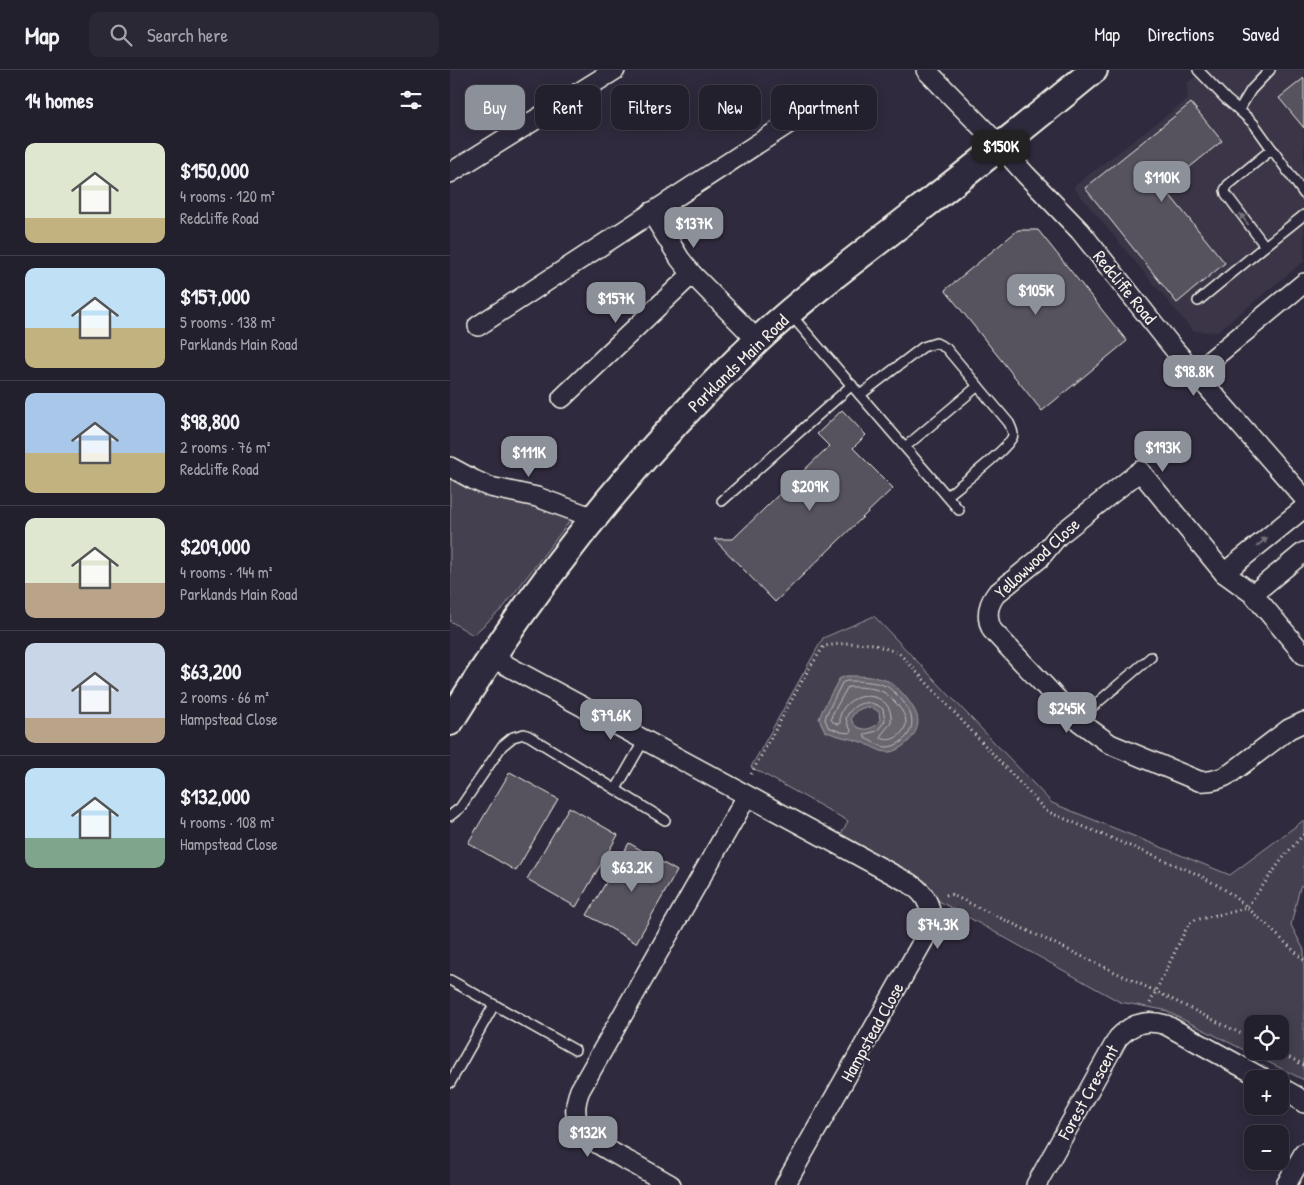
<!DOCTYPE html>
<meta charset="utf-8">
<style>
:root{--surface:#23202e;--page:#2b2836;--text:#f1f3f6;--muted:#a3a3aa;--line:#403e4a;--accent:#8c9099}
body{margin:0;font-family:"Patrick Hand",sans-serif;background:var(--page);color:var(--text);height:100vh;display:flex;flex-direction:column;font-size:19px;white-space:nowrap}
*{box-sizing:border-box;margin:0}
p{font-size:16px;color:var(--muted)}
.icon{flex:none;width:28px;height:28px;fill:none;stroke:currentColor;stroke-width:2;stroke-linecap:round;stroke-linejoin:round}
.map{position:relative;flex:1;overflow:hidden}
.panel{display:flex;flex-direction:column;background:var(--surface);width:450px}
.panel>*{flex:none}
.banner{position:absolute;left:15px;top:15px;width:475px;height:45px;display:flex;gap:10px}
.buttons{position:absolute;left:794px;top:945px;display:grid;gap:10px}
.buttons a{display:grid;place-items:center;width:45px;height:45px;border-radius:10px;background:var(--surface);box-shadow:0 2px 12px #0003,0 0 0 1px var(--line);font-size:25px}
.price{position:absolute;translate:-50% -42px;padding:0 11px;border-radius:10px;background:var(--accent);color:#fff;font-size:16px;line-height:32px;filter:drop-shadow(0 1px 2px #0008)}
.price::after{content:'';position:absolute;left:50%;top:30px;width:15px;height:11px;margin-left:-8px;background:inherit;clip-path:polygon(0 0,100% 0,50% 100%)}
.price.current{background:#222;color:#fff}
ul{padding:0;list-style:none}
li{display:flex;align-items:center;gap:15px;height:125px;padding:0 25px}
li+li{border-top:1px solid var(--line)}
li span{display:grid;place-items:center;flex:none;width:140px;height:100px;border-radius:10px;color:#555}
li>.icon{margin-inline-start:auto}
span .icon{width:60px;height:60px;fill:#fffc;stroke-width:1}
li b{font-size:21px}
h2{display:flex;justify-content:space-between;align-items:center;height:60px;padding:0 25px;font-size:21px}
.chip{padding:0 18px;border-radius:10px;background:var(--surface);box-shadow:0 2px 12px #0003,0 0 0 1px var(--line);font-size:18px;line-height:45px}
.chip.current{background:var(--accent);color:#fff}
header{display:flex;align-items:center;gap:30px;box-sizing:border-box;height:70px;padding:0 25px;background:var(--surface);border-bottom:1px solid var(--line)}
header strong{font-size:24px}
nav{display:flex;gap:28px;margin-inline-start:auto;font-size:18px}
.search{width:350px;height:45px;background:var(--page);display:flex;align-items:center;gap:12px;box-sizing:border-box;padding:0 18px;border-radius:10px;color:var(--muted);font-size:19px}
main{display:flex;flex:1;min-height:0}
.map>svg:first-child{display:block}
.built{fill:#3b3647}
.green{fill:#454050;stroke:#9c989c;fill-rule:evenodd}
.water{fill:#6a6670;stroke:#a19ea0;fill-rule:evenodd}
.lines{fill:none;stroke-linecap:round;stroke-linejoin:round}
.shore{stroke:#bdb9b8;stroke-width:1}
.building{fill:#56525f;stroke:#f4f1e8}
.lane-casing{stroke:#f4f1e8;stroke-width:12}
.street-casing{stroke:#f4f1e8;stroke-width:22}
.secondary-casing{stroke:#f4f1e8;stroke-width:30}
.path{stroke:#f4f1e8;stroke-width:3;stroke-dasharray:1 4;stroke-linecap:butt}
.lane{stroke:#2f2a3d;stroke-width:9}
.street{stroke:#2f2a3d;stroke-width:19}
.secondary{stroke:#2f2a3d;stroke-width:26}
.oneway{fill:#747079}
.labels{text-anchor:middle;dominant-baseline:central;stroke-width:4;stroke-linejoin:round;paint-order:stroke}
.street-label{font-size:18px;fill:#f4f1e8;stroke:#2f2a3d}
</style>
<header>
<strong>Map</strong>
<div class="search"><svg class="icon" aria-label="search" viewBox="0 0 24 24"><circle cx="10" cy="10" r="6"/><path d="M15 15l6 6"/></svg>Search here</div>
<nav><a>Map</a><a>Directions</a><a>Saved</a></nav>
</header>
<main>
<section class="panel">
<h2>14 homes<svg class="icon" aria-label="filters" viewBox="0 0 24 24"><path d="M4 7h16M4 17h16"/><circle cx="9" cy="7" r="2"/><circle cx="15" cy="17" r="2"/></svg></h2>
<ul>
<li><span style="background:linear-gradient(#dfe7d0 75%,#c2b280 0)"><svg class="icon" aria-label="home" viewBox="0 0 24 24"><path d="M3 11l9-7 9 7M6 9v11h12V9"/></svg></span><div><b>$150,000</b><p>4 rooms · 120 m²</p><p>Redcliffe Road</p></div></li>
<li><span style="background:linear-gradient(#bfe0f5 60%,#c2b280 0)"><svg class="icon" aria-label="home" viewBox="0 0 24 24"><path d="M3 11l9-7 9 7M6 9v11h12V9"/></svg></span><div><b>$157,000</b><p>5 rooms · 138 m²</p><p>Parklands Main Road</p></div></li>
<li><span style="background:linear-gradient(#a9c7e8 60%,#c2b280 0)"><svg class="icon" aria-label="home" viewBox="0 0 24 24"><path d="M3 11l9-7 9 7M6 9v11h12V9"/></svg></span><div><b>$98,800</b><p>2 rooms · 76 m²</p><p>Redcliffe Road</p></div></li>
<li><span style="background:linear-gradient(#dfe7d0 65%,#b9a48a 0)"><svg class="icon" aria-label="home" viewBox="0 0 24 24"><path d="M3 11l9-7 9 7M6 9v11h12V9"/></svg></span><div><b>$209,000</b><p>4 rooms · 144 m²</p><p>Parklands Main Road</p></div></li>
<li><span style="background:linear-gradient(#c9d6e8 75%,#b9a48a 0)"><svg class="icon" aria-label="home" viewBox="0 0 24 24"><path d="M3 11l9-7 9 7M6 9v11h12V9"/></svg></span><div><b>$63,200</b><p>2 rooms · 66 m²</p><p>Hampstead Close</p></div></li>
<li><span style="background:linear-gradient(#bfe0f5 70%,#7fa58c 0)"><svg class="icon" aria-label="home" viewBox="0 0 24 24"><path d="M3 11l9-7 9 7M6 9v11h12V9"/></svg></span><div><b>$132,000</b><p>4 rooms · 108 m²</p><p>Hampstead Close</p></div></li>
</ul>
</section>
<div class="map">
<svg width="854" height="1115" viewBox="0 0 854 1115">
<rect width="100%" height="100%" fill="#2f2a3d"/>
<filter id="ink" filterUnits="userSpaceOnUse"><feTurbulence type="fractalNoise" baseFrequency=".02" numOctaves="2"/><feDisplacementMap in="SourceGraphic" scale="10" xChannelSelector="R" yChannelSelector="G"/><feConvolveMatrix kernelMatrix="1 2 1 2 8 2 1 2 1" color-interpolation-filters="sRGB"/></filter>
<g filter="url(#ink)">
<path class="built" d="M 754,0 L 854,0 L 854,191 L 767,262 L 743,261 L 623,117 L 738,29 L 737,13 Z"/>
<g class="green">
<path d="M 0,408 L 29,424 L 64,427 L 122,448 L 53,538 L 23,565 L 0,551 Z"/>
<path d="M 424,546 L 602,733 L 780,805 L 854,750 L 854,814 L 850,817 L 841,855 L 854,880 L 854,1010 L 714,940 L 670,932 L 489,831 L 475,811 L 391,764 L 398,751 L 301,697 L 373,568 ZM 802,954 L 830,954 L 830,981 L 802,981 Z"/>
</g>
<path class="water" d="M 396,606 C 409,606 425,606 438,611 C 448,616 464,635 467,646 C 472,661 455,679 440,682 C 432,683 425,678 418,675 C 404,668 389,668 375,661 L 369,649 L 372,641 L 389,609 ZM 415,637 L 423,638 L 429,642 L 430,650 C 428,652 427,655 425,656 C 415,662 404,659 401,648 L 406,641 Z"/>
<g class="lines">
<g class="shore">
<path d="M 397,611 C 409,611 424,611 436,616 C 439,617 442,621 445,623 C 460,637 471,656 451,672 C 446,675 442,677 436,677 C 429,676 421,671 415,668 L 415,664 L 427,661 L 435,651 L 433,639 C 419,628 403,632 396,648 L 398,655 L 401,660 L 400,663 L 391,662 L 378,657 L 375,649 L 377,643 L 392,613 Z"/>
<path d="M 398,617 C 409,617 423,617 433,622 C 441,626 456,642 456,652 C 456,663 442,674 431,668 L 431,665 L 441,653 C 445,619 397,618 390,646 C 390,648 390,651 390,654 L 388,654 L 383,652 L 381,649 L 382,645 Z"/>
</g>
</g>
<g class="building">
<path d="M 854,8 L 854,58 L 829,28 Z"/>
<path d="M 741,33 L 772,71 L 714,118 L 775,193 L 727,233 L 635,118 Z"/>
<path d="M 568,160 L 588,160 L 677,271 L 592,341 L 495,220 Z"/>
<path d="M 392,340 L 416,365 L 403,378 L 443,418 L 325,532 L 264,469 L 283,469 L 379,376 L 367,364 Z"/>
<path d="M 60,702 L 108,729 L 66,801 L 18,773 Z"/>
<path d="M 119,737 L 168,765 L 126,837 L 77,809 Z"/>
<path d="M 179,773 L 227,801 L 186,873 L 137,845 Z"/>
</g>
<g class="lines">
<defs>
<g id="lane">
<path d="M 748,0 L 776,29 L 789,40"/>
<path d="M 820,0 L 801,20 L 789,40 L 804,54 L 854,124"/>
<path d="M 822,79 L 778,115 L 775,120 L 776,124 L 815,176 L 854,145"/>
<path d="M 748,231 L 815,176"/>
<path d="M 341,245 L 509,440"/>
<path d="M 410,325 L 473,277 L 486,273 L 496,278 L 559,353 C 561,357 563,361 563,365 C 561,377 509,416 497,426"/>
<path d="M 455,377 L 528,316"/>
<path d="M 272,431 L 402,315"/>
<path d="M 627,650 L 701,587"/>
<path d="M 166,719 L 194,670"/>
<path d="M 0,746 L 10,738 L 52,676 L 63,667 L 74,664 L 79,666 L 215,750"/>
<path d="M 0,910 L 125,980"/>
<path d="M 0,1013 L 44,935"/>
</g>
<g id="street">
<path d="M 476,0 L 550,76 L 576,105 L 630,161 L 724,279 L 854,428"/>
<path d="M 0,103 L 165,0"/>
<path d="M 201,142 L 230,189 L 242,204 L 308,271"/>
<path d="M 28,256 L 376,29"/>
<path d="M 745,303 L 854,213"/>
<path d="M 112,328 L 242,204"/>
<path d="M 0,397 L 24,410 L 40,417 L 87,427 L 144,448"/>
<path d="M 774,503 L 854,438"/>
<path d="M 803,524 L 854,482"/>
<path d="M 854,585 L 803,524 L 774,503 L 690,401 L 608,466 L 589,489 L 546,524 C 537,536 536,547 542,560 L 627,650 L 660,674 L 749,711 C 761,712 770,710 781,703 L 839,659 L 854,652"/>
<path d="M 41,587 L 459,813 C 479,825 485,842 477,864 L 335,1115"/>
<path d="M 830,1017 L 846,1026 L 854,1033"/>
<path d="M 221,1115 C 205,1106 190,1097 174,1089 C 145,1072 114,1060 130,1020 L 297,726"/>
<path d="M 586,1115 L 668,968 C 682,953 697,949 716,955 L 814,1009"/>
<path d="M 836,1115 L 854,1083"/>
</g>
<path id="secondary" d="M 0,652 C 86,512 189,383 308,270 C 359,223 415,182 470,139 C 529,94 587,47 644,0"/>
</defs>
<use href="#lane" class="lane-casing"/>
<use href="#street" class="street-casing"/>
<use href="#secondary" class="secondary-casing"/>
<g class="path">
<path d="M 301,704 L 357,602 L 374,576 L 398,573 L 422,574 L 449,583 L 596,741 L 747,804 L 774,819 L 797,837 L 854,890"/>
<path d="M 496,825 L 500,824 L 705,921 L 802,969"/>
<path d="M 700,933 L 738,855 L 745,850 L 786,841 L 797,837 L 836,784 L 854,764"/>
<path d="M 826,981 L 854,995"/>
</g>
<use href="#lane" class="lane"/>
<use href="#street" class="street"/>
<use href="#secondary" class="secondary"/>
</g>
<defs><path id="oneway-solid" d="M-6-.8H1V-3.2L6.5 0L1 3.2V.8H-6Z" transform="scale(1.25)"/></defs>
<g class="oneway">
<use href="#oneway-solid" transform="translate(794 149) rotate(-127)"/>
<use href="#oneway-solid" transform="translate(812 472) rotate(-39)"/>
</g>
</g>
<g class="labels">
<g class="street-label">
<text transform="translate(675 217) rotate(51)">Redcliffe Road</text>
<text transform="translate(288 293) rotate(-44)">Parklands Main Road</text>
<text transform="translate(587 488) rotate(-43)">Yellowwood Close</text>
<text transform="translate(422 962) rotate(-61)">Hampstead Close</text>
<text transform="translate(638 1022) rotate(-61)">Forest Crescent</text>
</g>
</g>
</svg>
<div class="buttons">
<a><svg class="icon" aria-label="locate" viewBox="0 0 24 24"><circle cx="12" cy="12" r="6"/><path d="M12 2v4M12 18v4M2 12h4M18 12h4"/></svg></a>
<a>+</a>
<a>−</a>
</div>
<b class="price current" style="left:551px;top:102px">$150K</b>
<b class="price" style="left:712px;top:133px">$110K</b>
<b class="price" style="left:244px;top:179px">$137K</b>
<b class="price" style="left:586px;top:246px">$105K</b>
<b class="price" style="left:166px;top:254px">$157K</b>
<b class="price" style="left:744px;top:327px">$98.8K</b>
<b class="price" style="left:713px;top:403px">$193K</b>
<b class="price" style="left:79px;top:408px">$111K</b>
<b class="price" style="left:360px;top:442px">$209K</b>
<b class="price" style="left:617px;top:664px">$245K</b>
<b class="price" style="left:161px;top:671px">$79.6K</b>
<b class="price" style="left:182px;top:823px">$63.2K</b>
<b class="price" style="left:488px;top:880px">$74.3K</b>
<b class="price" style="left:138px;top:1088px">$132K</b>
<div class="banner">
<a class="chip current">Buy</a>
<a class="chip">Rent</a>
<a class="chip">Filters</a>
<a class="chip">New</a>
<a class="chip">Apartment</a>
</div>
</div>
</main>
